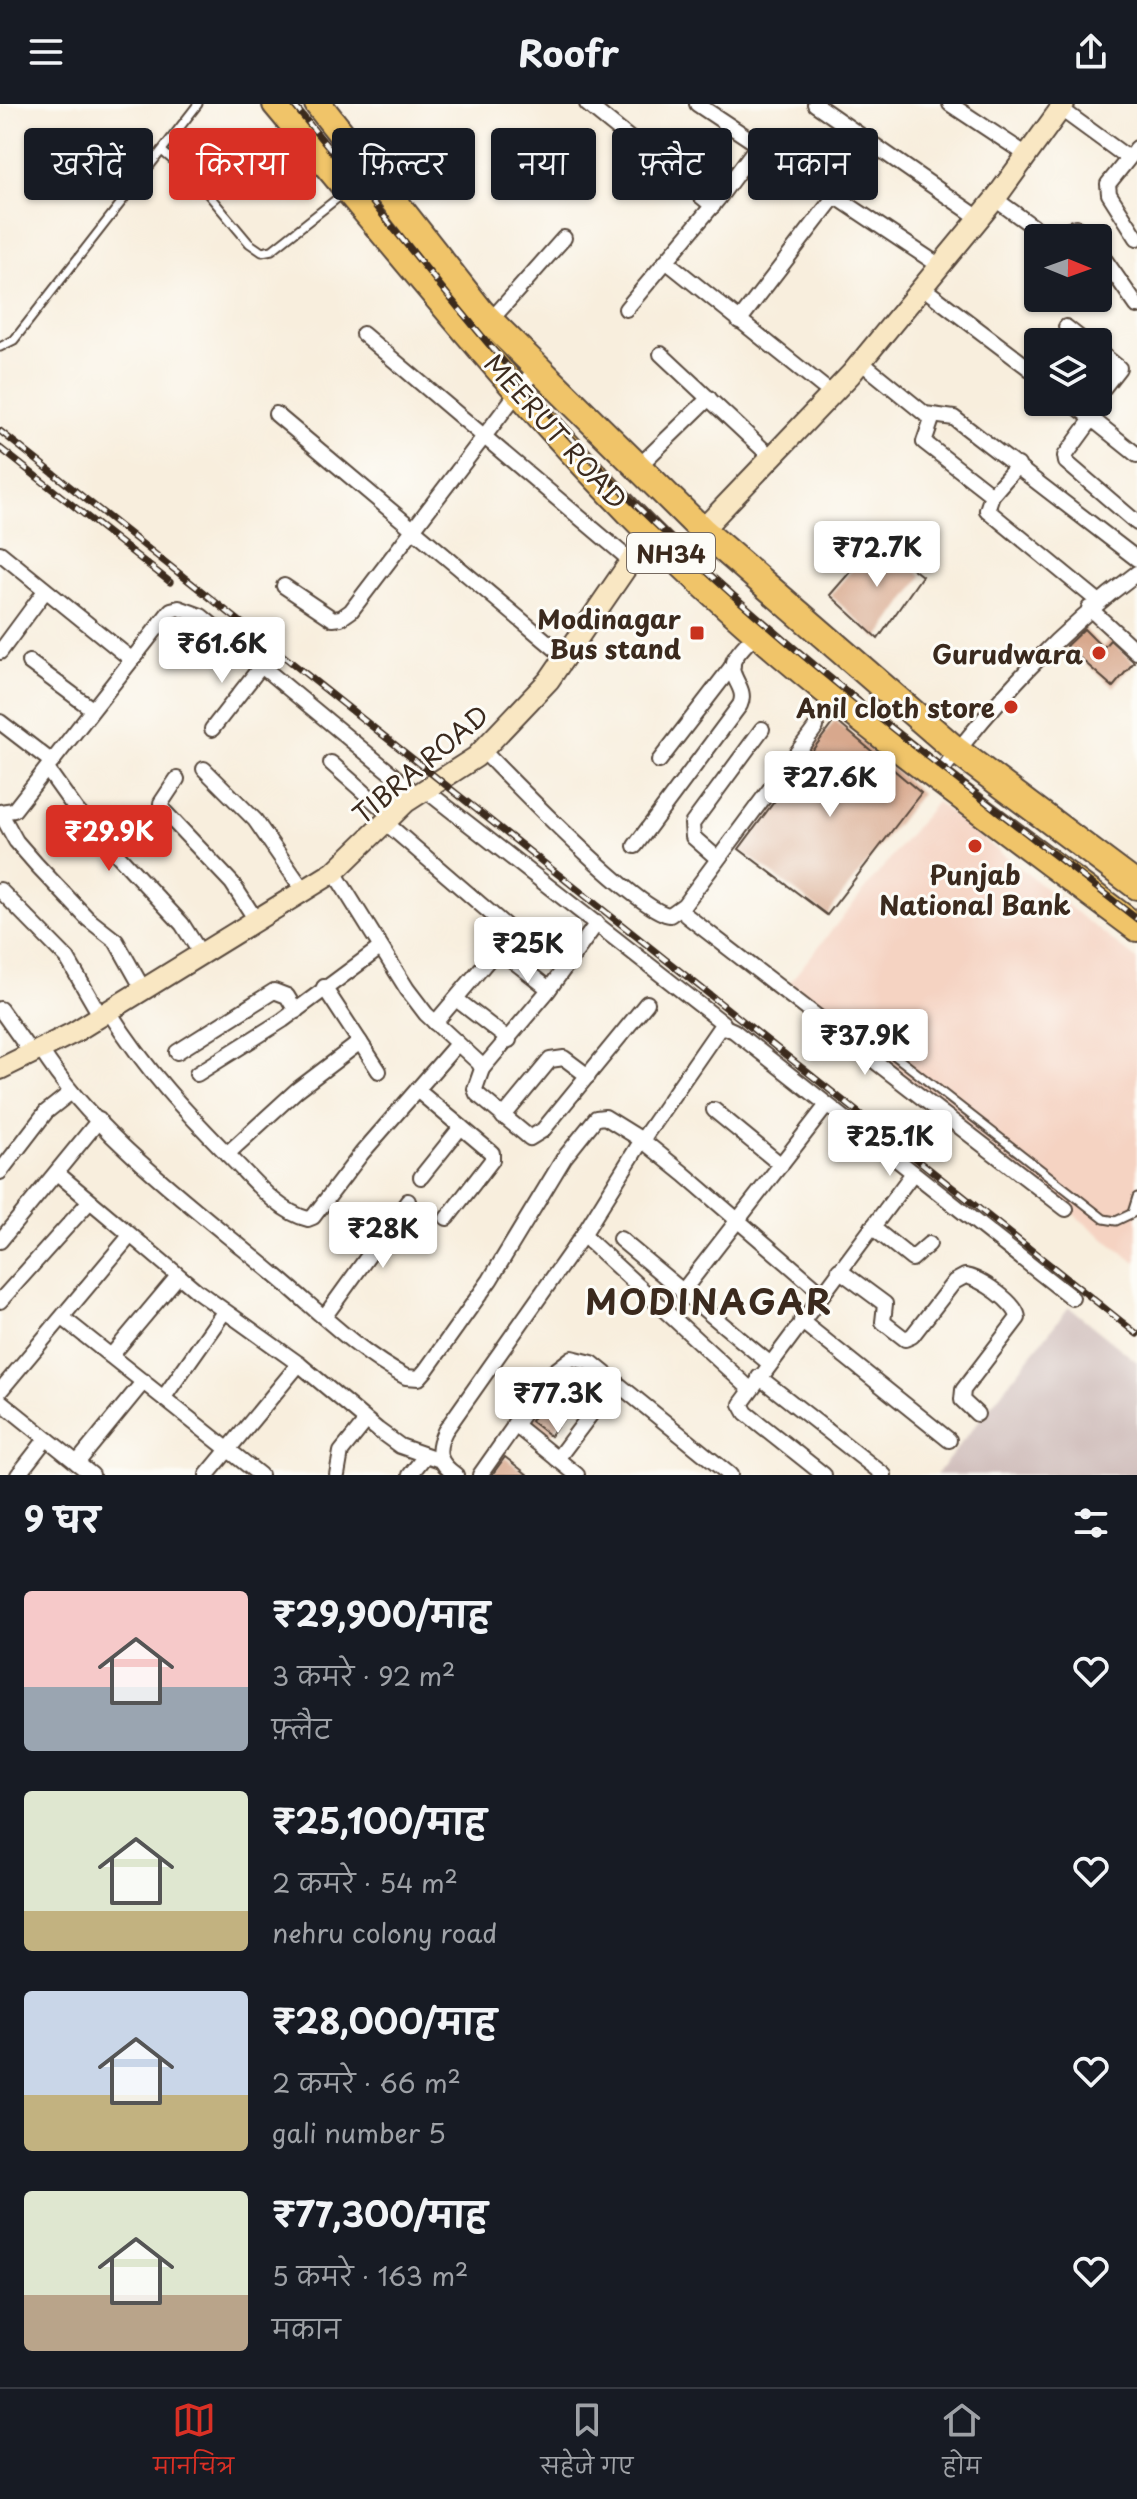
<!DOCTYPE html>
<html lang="hi">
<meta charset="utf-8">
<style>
:root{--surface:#171b24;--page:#242831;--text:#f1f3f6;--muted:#9ea1a6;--line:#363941;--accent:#d93025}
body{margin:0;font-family:"Playpen Sans","Playpen Sans Deva",sans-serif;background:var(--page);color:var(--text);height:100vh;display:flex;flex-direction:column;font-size:30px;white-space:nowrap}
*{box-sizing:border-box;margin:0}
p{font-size:26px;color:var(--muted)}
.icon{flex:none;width:44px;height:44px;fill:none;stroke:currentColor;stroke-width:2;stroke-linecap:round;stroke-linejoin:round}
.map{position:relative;height:1371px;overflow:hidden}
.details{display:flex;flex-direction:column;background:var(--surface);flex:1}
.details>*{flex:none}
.top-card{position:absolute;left:24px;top:24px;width:1090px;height:72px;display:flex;gap:16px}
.needle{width:52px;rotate:91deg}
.controls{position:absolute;left:1024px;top:120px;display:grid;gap:16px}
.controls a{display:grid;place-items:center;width:88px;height:88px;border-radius:8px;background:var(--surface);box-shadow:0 2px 6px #0004;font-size:40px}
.price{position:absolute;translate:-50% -68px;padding:0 18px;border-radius:8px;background:#fff;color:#222;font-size:26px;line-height:52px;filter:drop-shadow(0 2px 4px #0008)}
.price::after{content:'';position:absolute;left:50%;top:48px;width:24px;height:18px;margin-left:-12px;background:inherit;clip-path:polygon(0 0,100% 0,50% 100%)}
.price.selected{background:var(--accent);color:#fff}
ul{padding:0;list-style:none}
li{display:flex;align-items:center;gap:24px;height:200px;padding:0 24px}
li span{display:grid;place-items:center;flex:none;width:224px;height:160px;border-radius:8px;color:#555}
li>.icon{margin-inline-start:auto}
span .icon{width:96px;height:96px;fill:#fffc;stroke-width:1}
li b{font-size:34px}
h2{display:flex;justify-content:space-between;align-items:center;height:96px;padding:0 24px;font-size:34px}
.tag{padding:0 28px;border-radius:8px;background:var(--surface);box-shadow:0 2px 6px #0004;font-size:28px;line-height:72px}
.tag.selected{background:var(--accent);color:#fff}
header{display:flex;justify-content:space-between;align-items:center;height:104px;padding:0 24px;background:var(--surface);font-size:36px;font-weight:700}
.tabs{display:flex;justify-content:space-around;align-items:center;height:112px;border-top:2px solid var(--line);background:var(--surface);font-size:22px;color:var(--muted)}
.tabs a{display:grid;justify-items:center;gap:4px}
.tabs .selected{color:var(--accent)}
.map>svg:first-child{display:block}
.built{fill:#f5d3c2}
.industrial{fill:#d1c0bd}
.building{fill:#d8a88d}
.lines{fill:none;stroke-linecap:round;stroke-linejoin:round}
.lane-casing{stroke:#57473b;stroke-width:11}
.street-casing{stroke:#57473b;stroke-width:18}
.secondary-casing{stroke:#57473b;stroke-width:24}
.highway-casing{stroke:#57473b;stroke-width:30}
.lane{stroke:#fff;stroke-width:7}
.street{stroke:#fff;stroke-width:14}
.secondary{stroke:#f9e7c3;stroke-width:20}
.highway{stroke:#f0c469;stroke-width:26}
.rail-casing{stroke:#3b2a1e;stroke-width:7}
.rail{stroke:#fdfcf7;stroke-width:4;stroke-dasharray:12;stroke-linecap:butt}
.poi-dot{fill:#c8321e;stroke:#fdfcf7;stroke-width:3}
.labels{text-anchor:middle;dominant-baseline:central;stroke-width:6;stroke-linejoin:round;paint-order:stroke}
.shield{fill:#fdfcf7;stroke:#75695f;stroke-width:2}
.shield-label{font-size:24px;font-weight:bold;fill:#3b2a1e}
.street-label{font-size:26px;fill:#3b2a1e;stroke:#fdfcf7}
.poi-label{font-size:26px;font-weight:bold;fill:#3b2a1e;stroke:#fdfcf7;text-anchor:end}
.district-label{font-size:34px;font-weight:bold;letter-spacing:2px;fill:#3b2a1e;stroke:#fdfcf7}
</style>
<header><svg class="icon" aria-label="menu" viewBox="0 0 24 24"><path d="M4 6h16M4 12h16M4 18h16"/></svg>Roofr<svg class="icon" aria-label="share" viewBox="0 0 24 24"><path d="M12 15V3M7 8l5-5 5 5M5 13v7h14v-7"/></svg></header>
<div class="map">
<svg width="1137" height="1371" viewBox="0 0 1137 1371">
<rect width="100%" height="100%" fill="#fdfcf7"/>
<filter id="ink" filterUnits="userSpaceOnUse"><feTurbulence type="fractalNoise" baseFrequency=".0125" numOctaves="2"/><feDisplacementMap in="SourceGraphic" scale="16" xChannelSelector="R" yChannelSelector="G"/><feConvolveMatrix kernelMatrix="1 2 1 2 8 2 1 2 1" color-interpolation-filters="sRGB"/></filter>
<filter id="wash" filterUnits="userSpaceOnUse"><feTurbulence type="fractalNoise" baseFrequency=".006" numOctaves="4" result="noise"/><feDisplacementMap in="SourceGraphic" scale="32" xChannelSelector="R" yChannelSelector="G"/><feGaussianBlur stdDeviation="1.8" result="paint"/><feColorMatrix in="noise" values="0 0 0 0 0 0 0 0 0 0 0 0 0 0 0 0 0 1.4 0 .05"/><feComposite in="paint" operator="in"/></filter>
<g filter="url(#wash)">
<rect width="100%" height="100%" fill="#f8eedd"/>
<path class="built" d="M 936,698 L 1137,856 L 1137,1160 L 785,884 Z"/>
<path class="industrial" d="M 1069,1203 L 1137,1258 L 1137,1371 L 936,1371 Z"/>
<g id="blocks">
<g class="building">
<path d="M 877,437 L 922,472 L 878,535 L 830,491 Z"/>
<path d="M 1084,525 L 1103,544 L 1110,536 L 1134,558 L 1113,583 L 1066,542 Z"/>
<path d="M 835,616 L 921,689 L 827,811 L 739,745 Z"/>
<path d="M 574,1265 L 591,1278 L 550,1332 L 531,1317 L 562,1274 Z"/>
<path d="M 505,1353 L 528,1371 L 492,1371 Z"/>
</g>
</g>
</g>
<g filter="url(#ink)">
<use href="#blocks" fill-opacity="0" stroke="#57473b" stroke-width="2"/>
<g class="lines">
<defs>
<g id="lane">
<path d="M 162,47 L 197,77 L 249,139 L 262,148 L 272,146 L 344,89"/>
<path d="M 0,243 L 14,236 L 198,0"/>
<path d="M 849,916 L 1104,1115 L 1116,1117 L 1137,1107"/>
<path d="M 1132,1109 L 1137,1093"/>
</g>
<g id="street">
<path d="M 587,0 L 713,102"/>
<path d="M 697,0 L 940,162"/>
<path d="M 815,0 L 979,114"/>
<path d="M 950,0 L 1027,51"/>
<path d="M 1061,5 L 1128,54"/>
<path d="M 1137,44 L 1108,80 L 1109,90 L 1137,134"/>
<path d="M 995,95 L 1042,129 L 1050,131 L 1076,123 L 1089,134"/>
<path d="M 1098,146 L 1137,202"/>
<path d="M 666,157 L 832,290"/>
<path d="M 922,183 L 1038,271"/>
<path d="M 626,205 L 718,95 L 758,41"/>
<path d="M 490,217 L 564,134"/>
<path d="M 739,217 L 835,92"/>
<path d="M 1066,223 L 1085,238"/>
<path d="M 363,230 L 631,457"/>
<path d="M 1098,247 L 1119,264 L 1098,291"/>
<path d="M 661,250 L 771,353"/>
<path d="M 861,258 L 925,310 L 954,314 L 1137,455"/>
<path d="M 1071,298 L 1137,351"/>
<path d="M 276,310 L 565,553"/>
<path d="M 933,312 L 924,338 L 992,391"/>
<path d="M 1092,315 L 1065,352 L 1066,358 L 1137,419"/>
<path d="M 1018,361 L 992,391 L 987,406 L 1098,497"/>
<path d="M 638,363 L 709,294"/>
<path d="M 0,449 L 131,555"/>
<path d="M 284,482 L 333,515 L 341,514 L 351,507 L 537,263"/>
<path d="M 1089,504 L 1137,548"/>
<path d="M 0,548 L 45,487"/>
<path d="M 29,558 L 92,605"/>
<path d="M 0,618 L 52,658"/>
<path d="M 212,625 L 262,561"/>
<path d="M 483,647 C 512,676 637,808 670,811 L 684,801 L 816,623"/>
<path d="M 659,657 L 733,561"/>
<path d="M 331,659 L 392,713"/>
<path d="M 47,665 L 77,707 L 182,820 L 201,850"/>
<path d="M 204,665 L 255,716 L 304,787"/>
<path d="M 937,673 C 996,596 1059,526 1137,469"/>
<path d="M 177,675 L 161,699 L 162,705 L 232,779 L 256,816"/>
<path d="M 424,685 L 723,919 L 642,1036 L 583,1131 L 445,1327 C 435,1347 438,1359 456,1371"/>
<path d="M 0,708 L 14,706 L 171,506 L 179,504 L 201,512 L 416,690"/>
<path d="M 0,708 L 16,737 L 36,760 L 88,815 L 116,837 L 143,885"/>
<path d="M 386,719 L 508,824 L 501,841 L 435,919"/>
<path d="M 635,742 L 740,601 C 748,584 728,574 733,558 C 737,547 751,536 758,527"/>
<path d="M 717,754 L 693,733 L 692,720 L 762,625"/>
<path d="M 334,768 L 407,885 L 426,910 L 479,959 L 482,965 L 475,985 L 477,990 L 530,1034 L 543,1026 L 647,899"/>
<path d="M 0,786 L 67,854 L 100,911"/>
<path d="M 687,812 L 1066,1105"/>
<path d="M 498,845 L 549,885"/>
<path d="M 324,883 L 379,967"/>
<path d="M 456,895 L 509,936"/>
<path d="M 0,905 L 32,950"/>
<path d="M 108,906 C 147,968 185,1007 235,1058 C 255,1078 279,1108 308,1115 L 313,1113 L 362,1049 L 457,940"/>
<path d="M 723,922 L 734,927 L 1072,1194"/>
<path d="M 41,946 C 94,1031 198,1106 275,1171 C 316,1205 358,1248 406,1273 L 419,1274 L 426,1266 L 490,1176 L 564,1054 L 596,1014 L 605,1013 L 642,1036 L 684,1070 L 822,1189"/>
<path d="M 177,948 L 274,887 L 287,892 L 296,907"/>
<path d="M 482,965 L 547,888 L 597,819"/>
<path d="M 197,970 L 283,916 L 380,844"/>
<path d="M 417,986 L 492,1049 L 492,1056 L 447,1114"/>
<path d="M 714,1006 L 781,1061"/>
<path d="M 503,1013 L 550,956 L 564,954 L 588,972"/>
<path d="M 227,1050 L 297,986 L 360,938"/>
<path d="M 0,1068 L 46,1008 L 70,989"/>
<path d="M 57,1069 L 197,1187 L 299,1260 L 378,1326 L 400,1342 L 440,1356"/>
<path d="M 421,1073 L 461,1023"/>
<path d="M 872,1123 L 912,1155 L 929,1140"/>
<path d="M 583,1131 L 750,1285"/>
<path d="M 620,1135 L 769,1259"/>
<path d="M 0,1137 L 99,1016"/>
<path d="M 839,1166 L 885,1200 L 883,1218 L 905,1235 L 912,1232 L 954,1178 L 965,1172 C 980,1174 1017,1199 1018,1214 L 963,1286 L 962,1296 L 977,1310"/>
<path d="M 682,1188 L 827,1001"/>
<path d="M 0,1197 L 89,1098"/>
<path d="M 325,1212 L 408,1097"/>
<path d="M 63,1214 L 260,1371"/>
<path d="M 801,1217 L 949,1336"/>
<path d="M 111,1252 L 178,1172"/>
<path d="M 759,1273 L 884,1371"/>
<path d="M 0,1287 L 129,1133"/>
<path d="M 164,1293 L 224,1208"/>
<path d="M 0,1297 L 92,1371"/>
<path d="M 514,1320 L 577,1371"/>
<path d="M 557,1355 L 615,1278"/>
<path d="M 77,1359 L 144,1277"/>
<path d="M 18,1371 L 46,1335"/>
<path d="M 207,1371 L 299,1260"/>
<path d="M 337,1371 L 341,1348 L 366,1317"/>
<path d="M 410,1371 L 425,1352"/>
<path d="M 480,1371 L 551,1270 L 572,1254 L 592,1259 L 730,1371"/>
<path d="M 824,1371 L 746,1309 L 741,1300 L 913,1069"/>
</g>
<g id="secondary">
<path d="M 702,426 L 851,270 L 995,95 L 1064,0"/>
<path d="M 0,965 L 73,929 L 334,768 L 406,698 L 476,653 L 549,576 L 650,429"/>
</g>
<g id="highway">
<path d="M 276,0 C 398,145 516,294 649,428 C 797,577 970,698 1137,824"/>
<path d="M 318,0 L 481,208 L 702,426 L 957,647 L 1137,782"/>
</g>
</defs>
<use href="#lane" class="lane-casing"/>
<use href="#street" class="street-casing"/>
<use href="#secondary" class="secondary-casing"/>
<use href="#highway" class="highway-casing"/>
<use href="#lane" class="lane"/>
<use href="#street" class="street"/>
<use href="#secondary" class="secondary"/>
<use href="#highway" class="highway"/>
<defs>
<g id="rail">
<path d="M 293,0 C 397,127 498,260 613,378 C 773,540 958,675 1137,815"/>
<path d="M 0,327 L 1137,1230"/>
<path d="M 0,344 L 170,478"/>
</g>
</defs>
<use href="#rail" class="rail-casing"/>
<use href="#rail" class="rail"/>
</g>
</g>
<g class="poi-dot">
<rect x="689" y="521" width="16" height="16" rx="4"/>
<circle cx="1099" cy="549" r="8"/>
<circle cx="1011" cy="603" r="8"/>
<circle cx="975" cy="742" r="8"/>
</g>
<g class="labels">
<rect class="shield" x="627" y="429" width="88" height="40" rx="6"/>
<g class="shield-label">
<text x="671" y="449">NH34</text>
</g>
<g class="street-label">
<text transform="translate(556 327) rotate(48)">MEERUT ROAD</text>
<text transform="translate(420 660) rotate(-40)">TIBRA ROAD</text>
</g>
<g class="poi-label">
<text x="681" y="514">Modinagar<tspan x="681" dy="30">Bus stand</tspan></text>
<text x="1083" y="549">Gurudwara</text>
<text x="995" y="603">Anil cloth store</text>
<text x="975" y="770" text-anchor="middle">Punjab<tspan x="975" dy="30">National Bank</tspan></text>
</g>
<g class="district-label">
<text x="709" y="1197">MODINAGAR</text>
</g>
</g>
</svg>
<div class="controls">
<a><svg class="needle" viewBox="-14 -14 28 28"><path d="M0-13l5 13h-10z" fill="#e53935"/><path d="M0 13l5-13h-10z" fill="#9ea1a6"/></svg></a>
<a><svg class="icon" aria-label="layers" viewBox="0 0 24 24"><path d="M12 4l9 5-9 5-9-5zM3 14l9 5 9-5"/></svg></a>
</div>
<b class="price" style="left:877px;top:485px">₹72.7K</b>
<b class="price" style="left:222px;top:581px">₹61.6K</b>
<b class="price" style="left:830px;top:715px">₹27.6K</b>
<b class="price selected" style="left:109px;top:769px">₹29.9K</b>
<b class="price" style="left:528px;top:881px">₹25K</b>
<b class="price" style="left:865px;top:973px">₹37.9K</b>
<b class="price" style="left:890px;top:1074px">₹25.1K</b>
<b class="price" style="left:383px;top:1166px">₹28K</b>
<b class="price" style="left:558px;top:1331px">₹77.3K</b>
<div class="top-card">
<a class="tag">खरीदें</a>
<a class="tag selected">किराया</a>
<a class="tag">फ़िल्टर</a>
<a class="tag">नया</a>
<a class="tag">फ़्लैट</a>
<a class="tag">मकान</a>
</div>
</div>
<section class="details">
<h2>9 घर<svg class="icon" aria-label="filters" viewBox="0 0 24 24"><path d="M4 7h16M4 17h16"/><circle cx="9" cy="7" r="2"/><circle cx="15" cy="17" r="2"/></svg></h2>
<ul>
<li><span style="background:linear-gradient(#f6c9c9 60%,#9aa5b1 0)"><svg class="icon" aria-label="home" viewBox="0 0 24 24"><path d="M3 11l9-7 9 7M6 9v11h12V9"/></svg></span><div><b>₹29,900/माह</b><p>3 कमरे · 92 m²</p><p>फ़्लैट</p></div><svg class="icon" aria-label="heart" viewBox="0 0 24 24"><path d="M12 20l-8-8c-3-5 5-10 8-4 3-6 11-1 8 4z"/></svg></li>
<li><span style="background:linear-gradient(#dfe7d0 75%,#c2b280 0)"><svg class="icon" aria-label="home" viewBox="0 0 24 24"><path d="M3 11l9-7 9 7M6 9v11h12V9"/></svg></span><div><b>₹25,100/माह</b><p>2 कमरे · 54 m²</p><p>nehru colony road</p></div><svg class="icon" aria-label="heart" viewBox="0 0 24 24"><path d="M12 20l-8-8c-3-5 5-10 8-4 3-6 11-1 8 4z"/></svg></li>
<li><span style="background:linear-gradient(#c9d6e8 65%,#c2b280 0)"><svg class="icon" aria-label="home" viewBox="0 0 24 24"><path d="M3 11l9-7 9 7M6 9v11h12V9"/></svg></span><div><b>₹28,000/माह</b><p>2 कमरे · 66 m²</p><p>gali number 5</p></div><svg class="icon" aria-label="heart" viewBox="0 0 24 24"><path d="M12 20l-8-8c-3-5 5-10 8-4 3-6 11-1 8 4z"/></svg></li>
<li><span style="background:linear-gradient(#dfe7d0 65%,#b9a48a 0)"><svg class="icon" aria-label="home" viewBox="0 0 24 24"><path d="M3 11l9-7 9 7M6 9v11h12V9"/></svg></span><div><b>₹77,300/माह</b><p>5 कमरे · 163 m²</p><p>मकान</p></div><svg class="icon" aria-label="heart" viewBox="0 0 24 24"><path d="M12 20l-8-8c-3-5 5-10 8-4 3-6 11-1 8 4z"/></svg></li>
</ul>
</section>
<nav class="tabs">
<a class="selected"><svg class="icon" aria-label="map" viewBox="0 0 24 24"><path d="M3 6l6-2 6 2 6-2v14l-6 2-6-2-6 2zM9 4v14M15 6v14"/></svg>मानचित्र</a>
<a><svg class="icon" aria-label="saved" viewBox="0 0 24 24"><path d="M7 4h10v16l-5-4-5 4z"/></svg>सहेजे गए</a>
<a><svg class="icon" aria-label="home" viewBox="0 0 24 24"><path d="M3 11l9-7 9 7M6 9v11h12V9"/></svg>होम</a>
</nav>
